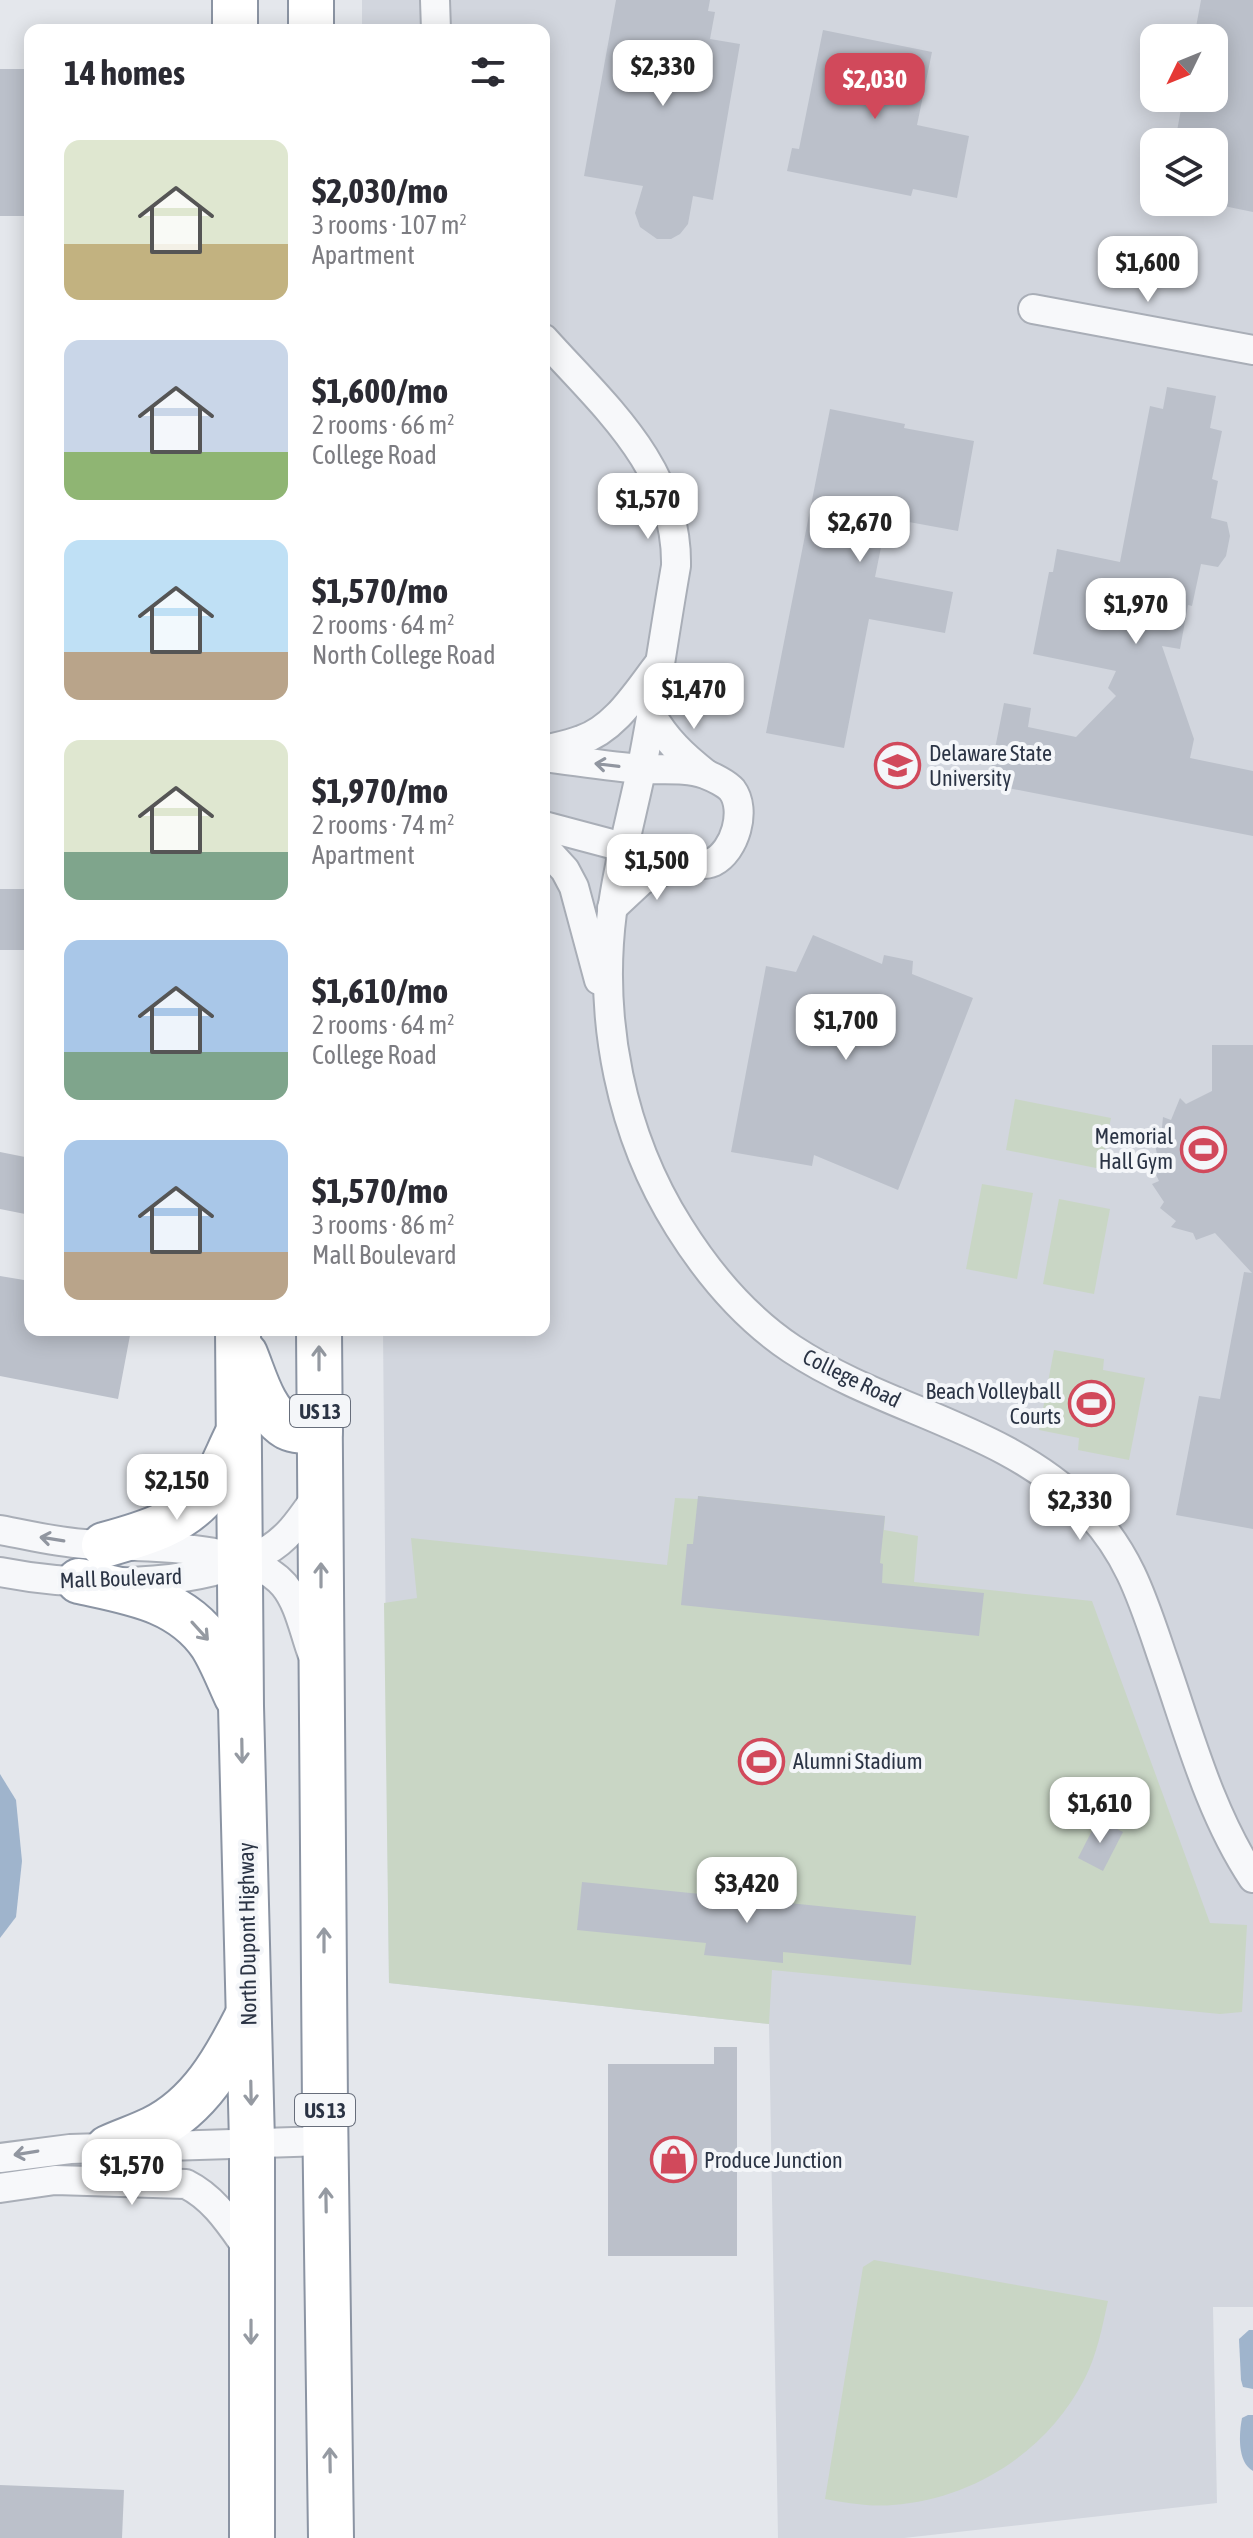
<!DOCTYPE html>
<meta charset="utf-8">
<style>
:root{--surface:#fff;--page:#f7f7f7;--text:#2b2b33;--muted:#7c7c81;--accent:#d1495b}
body{margin:0;font-family:"Asap Condensed",sans-serif;background:var(--page);color:var(--text);height:100vh;display:flex;flex-direction:column;font-size:30px;white-space:nowrap}
*{box-sizing:border-box;margin:0}
p{font-size:26px;color:var(--muted)}
.icon{flex:none;width:44px;height:44px;fill:none;stroke:currentColor;stroke-width:2;stroke-linecap:round;stroke-linejoin:round}
.map{position:relative;flex:1;overflow:hidden}
.drawer{position:absolute;left:24px;top:24px;width:526px;height:1312px;display:flex;flex-direction:column;background:var(--surface);border-radius:16px;box-shadow:0 4px 20px #0003}
.drawer>*{flex:none}
.needle{width:52px;rotate:227deg}
.controls{position:absolute;left:1140px;top:24px;display:grid;gap:16px}
.controls a{display:grid;place-items:center;width:88px;height:88px;border-radius:16px;background:var(--surface);box-shadow:0 4px 20px #0003;font-size:40px}
.price{position:absolute;translate:-50% -68px;padding:0 18px;border-radius:16px;background:#fff;color:#222;font-size:26px;line-height:52px;filter:drop-shadow(0 2px 4px #0008)}
.price::after{content:'';position:absolute;left:50%;top:48px;width:24px;height:18px;margin-left:-12px;background:inherit;clip-path:polygon(0 0,100% 0,50% 100%)}
.price.active{background:var(--accent);color:#fff}
ul{padding:0;list-style:none}
li{display:flex;align-items:center;gap:24px;height:200px;padding:0 40px}
li span{display:grid;place-items:center;flex:none;width:224px;height:160px;border-radius:16px;color:#555}
li>.icon{margin-inline-start:auto}
span .icon{width:96px;height:96px;fill:#fffc;stroke-width:1}
li b{font-size:34px}
h2{display:flex;justify-content:space-between;align-items:center;height:96px;padding:0 40px;font-size:34px}
.map>svg:first-child{display:block}
.built{fill:#d2d6de;fill-rule:evenodd}
.green{fill:#c9d6c5}
.water{fill:#9fb4cc}
.building{fill:#bbc0ca}
.lines{fill:none;stroke-linecap:round;stroke-linejoin:round}
.street-casing{stroke:#a9aeb7;stroke-width:32}
.highway-casing{stroke:#8b94a3;stroke-width:48}
.street{stroke:#f7f8fa;stroke-width:28}
.highway{stroke:#fff;stroke-width:44}
.oneway{stroke:#9196a0}
.oneway2{stroke:#959aa2}
.labels{text-anchor:middle;dominant-baseline:central;stroke-width:8;stroke-linejoin:round;paint-order:stroke}
.shield{fill:#f4f6f9;stroke:#676e7b;stroke-width:2}
.shield-label{font-size:20px;font-weight:bold;fill:#2b3445}
.poi-label{font-size:22px;fill:#2b3445;stroke:#f4f6f9;text-anchor:start}
.street-label{font-size:22px;fill:#2b3445;stroke:#f4f6f9}
</style>
<div class="map">
<svg width="1253" height="2538" viewBox="0 0 1253 2538">
<rect width="100%" height="100%" fill="#e4e7ec"/>
<path class="built" d="M 362,0 L 1253,0 L 1253,2307 L 1213,2307 L 1217,2503 L 904,2538 L 778,2538 L 769,2024 L 389,1983 L 383,1330 L 544,1330 L 544,30 L 362,30 ZM 1154,38 L 1214,38 L 1214,98 L 1154,98 ZM 1154,142 L 1214,142 L 1214,202 L 1154,202 Z"/>
<g class="green">
<path d="M 1015,1099 L 1111,1118 L 1101,1169 L 1006,1150 Z"/>
<path d="M 982,1184 L 1033,1193 L 1017,1279 L 966,1269 Z"/>
<path d="M 1059,1199 L 1110,1209 L 1094,1294 L 1043,1284 Z"/>
<path d="M 1054,1350 L 1104,1359 L 1103,1370 L 1145,1378 L 1129,1460 L 1078,1450 L 1079,1438 L 1039,1430 Z"/>
<path d="M 698,1496 L 885,1516 L 884,1530 L 918,1536 L 914,1582 L 1092,1601 L 1210,1923 L 1247,1925 L 1242,2012 L 1220,2014 L 772,1970 L 769,2024 L 389,1983 L 384,1603 L 417,1598 L 411,1538 L 667,1565 L 675,1498 L 698,1499 Z"/>
<path d="M 874,2260 L 1108,2301 C 1102,2328 1097,2354 1085,2378 C 1048,2451 974,2499 893,2505 C 870,2507 847,2503 825,2499 L 863,2267 Z"/>
</g>
<g class="water">
<path d="M 0,1774 L 16,1800 L 22,1861 L 16,1917 L 0,1938 Z"/>
<path d="M 1249,2330 L 1253,2330 L 1253,2389 L 1243,2387 L 1241,2380 L 1239,2339 Z"/>
<path d="M 1248,2415 L 1253,2415 L 1253,2471 C 1237,2462 1239,2434 1242,2418 Z"/>
</g>
<g class="building">
<path d="M 616,0 L 710,0 L 708,11 L 715,12 L 710,39 L 740,44 L 713,200 L 693,196 L 688,224 L 680,234 L 671,239 L 657,239 L 640,227 L 635,213 L 643,186 L 584,176 Z"/>
<path d="M 1201,0 L 1253,0 L 1253,212 L 1214,204 L 1214,142 L 1175,142 L 1183,98 L 1214,98 L 1214,38 L 1194,38 Z"/>
<path d="M 823,30 L 932,52 L 917,125 L 969,136 L 957,198 L 913,189 L 911,196 L 787,171 L 792,148 L 799,149 Z"/>
<rect x="0" y="69" width="30" height="147"/>
<path d="M 1167,387 L 1216,396 L 1210,428 L 1222,431 L 1212,479 L 1218,481 L 1211,518 L 1227,522 L 1230,536 L 1226,556 L 1218,567 L 1201,564 L 1192,606 L 1188,605 L 1180,649 L 1162,646 L 1194,739 L 1190,758 L 1253,771 L 1253,836 L 988,784 L 1004,703 L 1031,708 L 1028,727 L 1076,737 L 1116,696 L 1108,688 L 1116,671 L 1033,654 L 1049,572 L 1053,572 L 1057,549 L 1120,562 L 1150,406 L 1163,409 Z"/>
<path d="M 830,409 L 905,424 L 904,428 L 974,441 L 958,531 L 887,518 L 875,577 L 953,592 L 945,633 L 869,619 L 844,748 L 766,733 Z"/>
<rect x="0" y="889" width="30" height="61"/>
<path d="M 813,935 L 882,964 L 884,955 L 913,961 L 912,974 L 973,998 L 898,1190 L 814,1155 L 812,1166 L 731,1152 L 766,966 L 796,972 Z"/>
<path d="M 1212,1045 L 1253,1045 L 1253,1529 L 1176,1515 L 1199,1396 L 1220,1399 L 1244,1272 L 1252,1273 L 1215,1233 L 1196,1240 L 1193,1233 L 1171,1227 L 1176,1221 L 1160,1208 L 1164,1202 L 1152,1184 L 1159,1181 L 1150,1162 L 1158,1160 L 1154,1138 L 1161,1138 L 1163,1117 L 1171,1120 L 1180,1098 L 1186,1104 L 1212,1091 Z"/>
<path d="M 0,1152 L 30,1158 L 30,1215 L 0,1209 Z"/>
<path d="M 0,1276 L 30,1281 L 30,1330 L 131,1330 L 118,1399 L 0,1376 Z"/>
<path d="M 698,1496 L 885,1516 L 880,1563 L 883,1564 L 882,1583 L 984,1593 L 979,1636 L 681,1605 L 687,1544 L 693,1544 Z"/>
<path d="M 1098,1819 L 1123,1832 L 1103,1871 L 1078,1858 Z"/>
<path d="M 582,1882 L 916,1916 L 911,1965 L 783,1952 L 783,1963 L 704,1955 L 706,1943 L 577,1930 Z"/>
<path d="M 714,2047 L 737,2047 L 737,2256 L 608,2256 L 608,2064 L 714,2064 Z"/>
<path d="M 0,2485 L 124,2490 L 122,2538 L 0,2538 Z"/>
</g>
<g class="lines">
<defs>
<g id="street">
<path d="M 435,0 L 436,30"/>
<path d="M 1033,309 L 1253,350"/>
<path d="M 544,339 C 604,406 678,468 676,566 C 664,634 655,703 641,771 C 631,818 618,865 612,912 C 598,1020 621,1135 679,1227 C 709,1275 744,1317 792,1349 C 886,1411 1005,1427 1086,1509 C 1129,1553 1143,1600 1162,1656 C 1188,1730 1209,1812 1253,1878"/>
<path d="M 651,714 C 666,740 683,756 706,774"/>
<path d="M 544,750 C 556,747 569,745 581,740 C 615,729 637,692 658,665"/>
<path d="M 544,757 C 577,761 610,767 643,769 C 663,770 686,767 705,774 C 713,777 727,784 732,790 C 747,810 735,851 713,862 C 704,866 692,864 683,863 L 544,826"/>
<path d="M 544,847 L 565,870 L 574,887 L 599,980"/>
<path d="M 612,908 L 642,880 L 683,863"/>
<path d="M 0,1530 C 28,1535 56,1542 84,1544 C 138,1548 246,1541 284,1585 C 299,1603 304,1631 312,1653"/>
<path d="M 0,1572 C 77,1587 195,1590 266,1551 C 290,1538 304,1514 319,1493"/>
<path d="M 0,2158 L 70,2149 L 325,2141"/>
<path d="M 0,2188 L 55,2180 L 186,2184 C 216,2199 232,2227 251,2253"/>
</g>
<g id="highway">
<path d="M 311,0 L 311,30"/>
<path d="M 235,30 L 235,0"/>
<path d="M 238,1330 L 241,1706 L 252,2142 L 252,2538"/>
<path d="M 319,1330 L 325,2106 L 331,2538"/>
<path d="M 245,1354 C 255,1378 263,1412 287,1427 C 297,1432 309,1431 320,1431"/>
<path d="M 104,1545 C 144,1534 185,1523 211,1487 C 221,1472 228,1453 236,1437"/>
<path d="M 79,1581 C 129,1592 181,1599 212,1645 C 222,1661 229,1680 237,1697"/>
<path d="M 108,2148 C 123,2141 139,2136 153,2129 C 200,2106 225,2060 247,2017"/>
</g>
</defs>
<use href="#street" class="street-casing"/>
<use href="#highway" class="highway-casing"/>
<use href="#street" class="street"/>
<use href="#highway" class="highway"/>
</g>
<defs><path id="oneway-shaft" d="M-6 0H5M1.5-3L5.5 0L1.5 3" fill="none" stroke-width="1.6" stroke-linecap="round" stroke-linejoin="round" transform="scale(2)"/></defs>
<g class="oneway">
<use href="#oneway-shaft" transform="translate(607 765) rotate(-173)"/>
<use href="#oneway-shaft" transform="translate(52 1539) rotate(-171)"/>
<use href="#oneway-shaft" transform="translate(26 2153) rotate(171)"/>
</g>
<g class="oneway2">
<use href="#oneway-shaft" transform="translate(319 1358) rotate(-90)"/>
<use href="#oneway-shaft" transform="translate(321 1575) rotate(-90)"/>
<use href="#oneway-shaft" transform="translate(200 1631) rotate(48)"/>
<use href="#oneway-shaft" transform="translate(242 1751) rotate(89)"/>
<use href="#oneway-shaft" transform="translate(324 1940) rotate(-90)"/>
<use href="#oneway-shaft" transform="translate(251 2093) rotate(89)"/>
<use href="#oneway-shaft" transform="translate(326 2200) rotate(-91)"/>
<use href="#oneway-shaft" transform="translate(251 2332) rotate(90)"/>
<use href="#oneway-shaft" transform="translate(330 2460) rotate(-91)"/>
</g>
<defs>
<symbol id="university-ring" viewBox="-11 -11 22 22"><circle r="9.5" fill="#f4f6f9" stroke="#d1495b" stroke-width="1.5"/><path d="M0-5L7-2L0 1L-7-2ZM-4 1L0 2.5L4 1V4Q0 6-4 4Z" fill="#d1495b"/></symbol>
<symbol id="stadium-ring" viewBox="-11 -11 22 22"><circle r="9.5" fill="#f4f6f9" stroke="#d1495b" stroke-width="1.5"/><path d="M0-5a6.5 5 0 1 0 0 10a6.5 5 0 1 0 0-10ZM-3.5-1.8h7v3.6h-7Z" fill="#d1495b"/></symbol>
<symbol id="shop-ring" viewBox="-11 -11 22 22"><circle r="9.5" fill="#f4f6f9" stroke="#d1495b" stroke-width="1.5"/><path d="M-5-2.5h2.3a2.7 3.5 0 0 1 5.4 0H5L5.5 6h-11ZM-1.5-2.5h3a1.5 2.3 0 0 0-3 0Z" fill="#d1495b"/></symbol>
</defs>
<g fill-rule="evenodd">
<use href="#university-ring" x="872" y="740" width="51" height="51"/>
<use href="#stadium-ring" x="1178" y="1124" width="51" height="51"/>
<use href="#stadium-ring" x="1066" y="1378" width="51" height="51"/>
<use href="#stadium-ring" x="736" y="1736" width="51" height="51"/>
<use href="#shop-ring" x="648" y="2134" width="51" height="51"/>
</g>
<g class="labels">
<g class="shield">
<rect x="290" y="1395" width="60" height="32" rx="6"/>
<rect x="295" y="2094" width="60" height="32" rx="6"/>
</g>
<g class="shield-label">
<text x="320" y="1411">US 13</text>
<text x="325" y="2110">US 13</text>
</g>
<g class="poi-label">
<text x="929" y="753">Delaware State<tspan x="929" dy="25">University</tspan></text>
<text x="1173" y="1136" text-anchor="end">Memorial<tspan x="1173" dy="25">Hall Gym</tspan></text>
<text x="1061" y="1391" text-anchor="end">Beach Volleyball<tspan x="1061" dy="25">Courts</tspan></text>
<text x="793" y="1761">Alumni Stadium</text>
<text x="704" y="2160">Produce Junction</text>
</g>
<g class="street-label">
<text transform="translate(852 1378) rotate(26)">College Road</text>
<text transform="translate(121 1578) rotate(-2)">Mall Boulevard</text>
<text transform="translate(247 1934) rotate(-91)">North Dupont Highway</text>
</g>
</g>
</svg>
<div class="controls">
<a><svg class="needle" viewBox="-14 -14 28 28"><path d="M0-13l5 13h-10z" fill="#e53935"/><path d="M0 13l5-13h-10z" fill="#7c7c81"/></svg></a>
<a><svg class="icon" aria-label="layers" viewBox="0 0 24 24"><path d="M12 4l9 5-9 5-9-5zM3 14l9 5 9-5"/></svg></a>
</div>
<b class="price" style="left:663px;top:108px">$2,330</b>
<b class="price active" style="left:875px;top:121px">$2,030</b>
<b class="price" style="left:1148px;top:304px">$1,600</b>
<b class="price" style="left:648px;top:541px">$1,570</b>
<b class="price" style="left:860px;top:564px">$2,670</b>
<b class="price" style="left:1136px;top:646px">$1,970</b>
<b class="price" style="left:694px;top:731px">$1,470</b>
<b class="price" style="left:657px;top:902px">$1,500</b>
<b class="price" style="left:846px;top:1062px">$1,700</b>
<b class="price" style="left:177px;top:1522px">$2,150</b>
<b class="price" style="left:1080px;top:1542px">$2,330</b>
<b class="price" style="left:1100px;top:1845px">$1,610</b>
<b class="price" style="left:747px;top:1925px">$3,420</b>
<b class="price" style="left:132px;top:2207px">$1,570</b>
<section class="drawer">
<h2>14 homes<svg class="icon" aria-label="filters" viewBox="0 0 24 24"><path d="M4 7h16M4 17h16"/><circle cx="9" cy="7" r="2"/><circle cx="15" cy="17" r="2"/></svg></h2>
<ul>
<li><span style="background:linear-gradient(#dfe7d0 65%,#c2b280 0)"><svg class="icon" aria-label="home" viewBox="0 0 24 24"><path d="M3 11l9-7 9 7M6 9v11h12V9"/></svg></span><div><b>$2,030/mo</b><p>3 rooms · 107 m²</p><p>Apartment</p></div></li>
<li><span style="background:linear-gradient(#c9d6e8 70%,#8fb573 0)"><svg class="icon" aria-label="home" viewBox="0 0 24 24"><path d="M3 11l9-7 9 7M6 9v11h12V9"/></svg></span><div><b>$1,600/mo</b><p>2 rooms · 66 m²</p><p>College Road</p></div></li>
<li><span style="background:linear-gradient(#bfe0f5 70%,#b9a48a 0)"><svg class="icon" aria-label="home" viewBox="0 0 24 24"><path d="M3 11l9-7 9 7M6 9v11h12V9"/></svg></span><div><b>$1,570/mo</b><p>2 rooms · 64 m²</p><p>North College Road</p></div></li>
<li><span style="background:linear-gradient(#dfe7d0 70%,#7fa58c 0)"><svg class="icon" aria-label="home" viewBox="0 0 24 24"><path d="M3 11l9-7 9 7M6 9v11h12V9"/></svg></span><div><b>$1,970/mo</b><p>2 rooms · 74 m²</p><p>Apartment</p></div></li>
<li><span style="background:linear-gradient(#a9c7e8 70%,#7fa58c 0)"><svg class="icon" aria-label="home" viewBox="0 0 24 24"><path d="M3 11l9-7 9 7M6 9v11h12V9"/></svg></span><div><b>$1,610/mo</b><p>2 rooms · 64 m²</p><p>College Road</p></div></li>
<li><span style="background:linear-gradient(#a9c7e8 70%,#b9a48a 0)"><svg class="icon" aria-label="home" viewBox="0 0 24 24"><path d="M3 11l9-7 9 7M6 9v11h12V9"/></svg></span><div><b>$1,570/mo</b><p>3 rooms · 86 m²</p><p>Mall Boulevard</p></div></li>
</ul>
</section>
</div>
